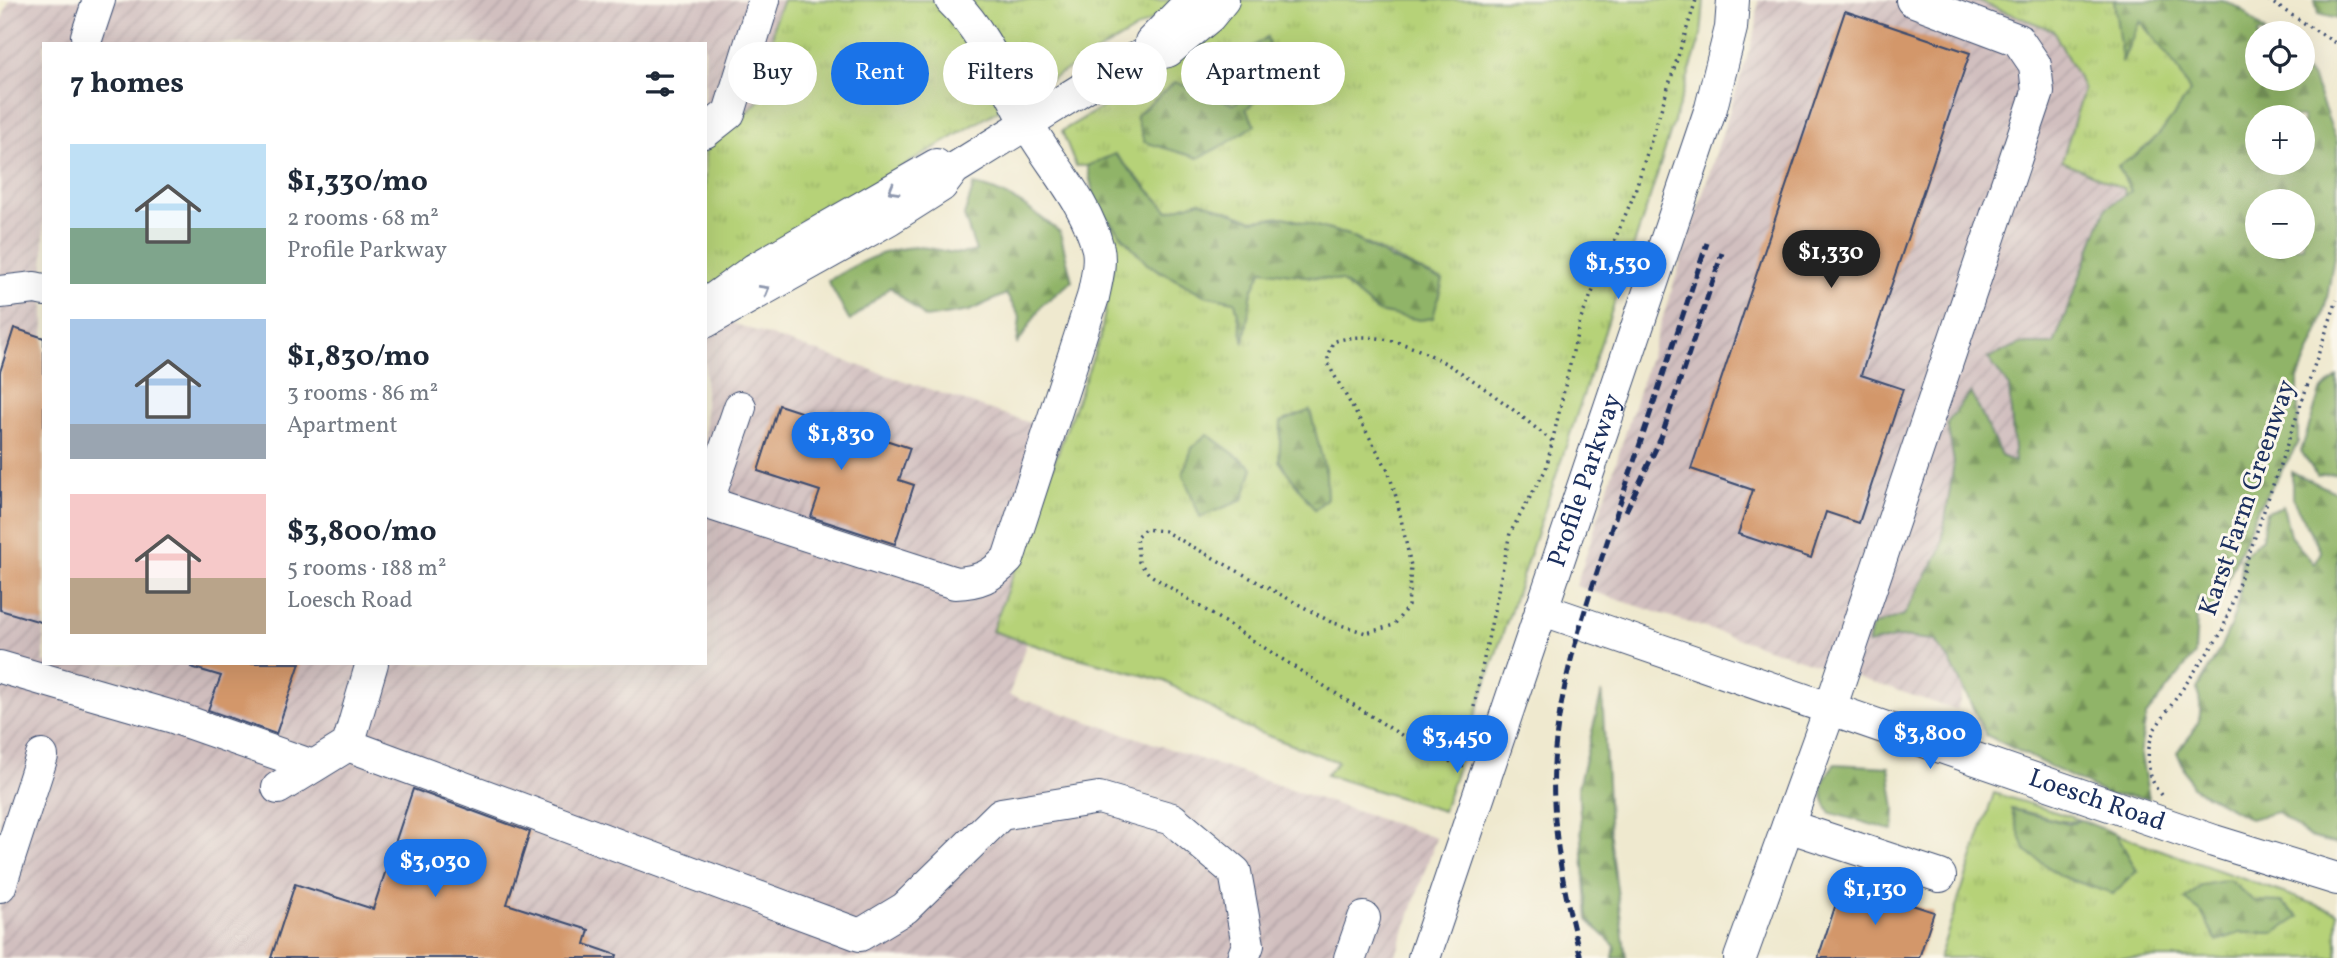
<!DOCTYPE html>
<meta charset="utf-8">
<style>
:root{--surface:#fff;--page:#f6f6f7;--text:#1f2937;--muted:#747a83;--accent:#1a73e8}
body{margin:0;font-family:Vollkorn,serif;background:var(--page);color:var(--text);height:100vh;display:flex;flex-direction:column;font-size:26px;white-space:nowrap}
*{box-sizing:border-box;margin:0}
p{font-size:23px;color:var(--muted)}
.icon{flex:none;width:38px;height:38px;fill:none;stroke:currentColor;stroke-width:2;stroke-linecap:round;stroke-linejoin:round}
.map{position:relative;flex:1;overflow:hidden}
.panel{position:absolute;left:42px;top:42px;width:665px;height:623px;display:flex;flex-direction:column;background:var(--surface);border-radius:0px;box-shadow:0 7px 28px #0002}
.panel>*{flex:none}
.guide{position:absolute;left:728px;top:42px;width:665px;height:63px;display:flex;gap:14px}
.buttons{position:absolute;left:2245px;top:21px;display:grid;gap:14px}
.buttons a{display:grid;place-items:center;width:70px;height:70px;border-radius:50%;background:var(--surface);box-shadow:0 7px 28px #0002;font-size:35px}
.price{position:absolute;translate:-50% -60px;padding:0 16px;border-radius:24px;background:var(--accent);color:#fff;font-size:23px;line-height:46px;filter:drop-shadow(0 2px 4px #0008)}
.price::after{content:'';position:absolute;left:50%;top:42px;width:21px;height:16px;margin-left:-10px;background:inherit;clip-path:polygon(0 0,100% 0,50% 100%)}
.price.on{background:#222;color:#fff}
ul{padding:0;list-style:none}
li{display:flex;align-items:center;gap:21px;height:175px;padding:0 28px}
li span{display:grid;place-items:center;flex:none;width:196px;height:140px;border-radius:0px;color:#555}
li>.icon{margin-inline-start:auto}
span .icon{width:84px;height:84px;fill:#fffc;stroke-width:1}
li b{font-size:30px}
h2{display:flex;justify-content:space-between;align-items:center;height:84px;padding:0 28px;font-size:30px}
.pill{padding:0 24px;border-radius:32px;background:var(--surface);box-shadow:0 7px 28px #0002;font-size:24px;line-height:63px}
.pill.on{background:var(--accent);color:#fff}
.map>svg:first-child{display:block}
.industrial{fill:url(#industrial-furrows);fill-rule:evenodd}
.grass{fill:url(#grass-tufts);stroke:#68806b;stroke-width:2}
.forest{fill:url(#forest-firs);stroke:#567263;stroke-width:2;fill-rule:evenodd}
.building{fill:#d3976b}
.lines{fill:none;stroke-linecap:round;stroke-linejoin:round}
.minor-casing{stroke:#3b4b6f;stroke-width:34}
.path{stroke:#3b4b6f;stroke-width:3.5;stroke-dasharray:2 5;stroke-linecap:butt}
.minor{stroke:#fff;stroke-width:32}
.rail{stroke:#1b2f5e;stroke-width:5;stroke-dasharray:10 5;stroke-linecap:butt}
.oneway{stroke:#8d97ae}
.labels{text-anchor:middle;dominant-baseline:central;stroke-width:6;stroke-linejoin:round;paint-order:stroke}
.street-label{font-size:26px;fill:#1b2f5e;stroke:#fbf7ec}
</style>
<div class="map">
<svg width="2337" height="958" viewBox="0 0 2337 958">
<defs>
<pattern id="industrial-furrows" width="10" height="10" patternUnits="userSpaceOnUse" patternTransform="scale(1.75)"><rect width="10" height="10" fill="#d1bfbf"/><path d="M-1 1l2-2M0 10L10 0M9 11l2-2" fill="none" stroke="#b3a4a7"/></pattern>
<pattern id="grass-tufts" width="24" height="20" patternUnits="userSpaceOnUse" patternTransform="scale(1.75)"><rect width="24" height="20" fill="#b6d278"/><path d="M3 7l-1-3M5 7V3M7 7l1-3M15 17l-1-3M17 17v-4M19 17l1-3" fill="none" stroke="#9cb56a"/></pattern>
<pattern id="forest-firs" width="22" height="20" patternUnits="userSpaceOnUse" patternTransform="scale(1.75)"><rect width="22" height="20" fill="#90b468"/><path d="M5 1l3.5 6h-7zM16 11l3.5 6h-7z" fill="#759359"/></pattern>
</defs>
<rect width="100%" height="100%" fill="#fbf7ec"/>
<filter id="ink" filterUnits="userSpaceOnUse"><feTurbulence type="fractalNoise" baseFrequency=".0143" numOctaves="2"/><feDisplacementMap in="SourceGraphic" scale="14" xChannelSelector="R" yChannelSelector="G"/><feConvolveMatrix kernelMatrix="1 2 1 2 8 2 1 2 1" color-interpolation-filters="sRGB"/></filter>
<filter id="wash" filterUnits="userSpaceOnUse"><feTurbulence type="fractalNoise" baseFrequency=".00686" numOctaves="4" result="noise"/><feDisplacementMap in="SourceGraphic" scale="28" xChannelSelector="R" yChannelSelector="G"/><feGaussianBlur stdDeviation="1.57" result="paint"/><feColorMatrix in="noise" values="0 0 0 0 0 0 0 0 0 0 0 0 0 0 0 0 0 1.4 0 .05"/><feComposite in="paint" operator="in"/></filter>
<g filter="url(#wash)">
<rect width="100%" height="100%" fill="#efe9cf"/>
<g class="industrial">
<path d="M 9,0 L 786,0 L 726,321 L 1093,444 L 1009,695 L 1436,838 L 1395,958 L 0,958 L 0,26 ZM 44,44 L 705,44 L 705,663 L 44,663 Z"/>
<path d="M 1758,0 L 1974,0 L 2053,30 L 2084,89 L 2062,161 L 2126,189 L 1957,710 L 1576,586 L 1756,29 Z"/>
</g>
<g class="grass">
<path d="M 783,0 L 1173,0 L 1163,13 L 811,221 L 705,296 L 705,151 L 765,95 L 775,20 Z"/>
<path d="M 1238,0 L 1704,0 L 1701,36 L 1648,203 L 1443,811 L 1326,775 L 1338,762 L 1244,727 L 1164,681 L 1053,651 L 992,631 L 1100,338 L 1114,264 L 1110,222 L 1128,243 L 1204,295 L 1235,301 L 1244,341 L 1252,291 L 1261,269 L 1341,281 L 1378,312 L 1442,281 L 1348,235 L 1284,217 L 1252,220 L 1200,201 L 1168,211 L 1115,154 L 1087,166 L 1076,166 L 1062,131 C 1119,96 1202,57 1238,0 Z"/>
<path d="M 1974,0 L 2114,0 L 2123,60 L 2140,20 L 2177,67 L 2191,91 C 2168,124 2154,147 2118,166 L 2131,191 L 2124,196 L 2125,189 L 2062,161 L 2084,89 L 2053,30 Z"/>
<path d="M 1994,793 L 2081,820 C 2059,826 2034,811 2011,809 L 2137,871 L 2116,834 L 2337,912 L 2337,958 L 1939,958 Z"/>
</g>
<g class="forest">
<path d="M 2114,0 L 2223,0 L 2241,9 L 2266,33 L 2258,33 L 2258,79 L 2303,79 L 2303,69 L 2313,79 L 2337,142 L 2337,238 L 2328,293 L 2321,324 L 2298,379 L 2298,444 L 2258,508 L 2212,617 L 2198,598 L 2195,654 L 2146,716 L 2140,751 L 2149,798 L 2108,795 L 1986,735 L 1951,663 L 1934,640 L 1899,637 L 1868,644 L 1872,626 L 1904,615 L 1941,549 L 1954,462 L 1947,423 L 1971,392 L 2001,456 L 2015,462 L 2009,387 L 1988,358 L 2020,344 L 2054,344 L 2106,208 L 2131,191 L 2118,166 C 2154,147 2168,124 2190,92 L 2177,67 L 2140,21 L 2122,61 ZM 2258,117 L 2303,117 L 2303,163 L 2258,163 ZM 2258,201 L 2303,201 L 2303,247 L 2258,247 Z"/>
<path d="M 2315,0 L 2337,0 L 2337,19 L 2318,14 Z"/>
<path d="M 1267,37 L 1278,82 L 1246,109 L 1255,125 L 1226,144 L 1198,158 L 1144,142 L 1136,116 L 1175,82 L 1234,104 L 1260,81 L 1247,51 Z"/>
<path d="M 1115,154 L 1168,211 L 1200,201 L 1252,220 L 1284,217 L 1348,235 L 1393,260 L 1443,280 L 1433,318 L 1420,320 L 1378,312 L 1341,281 L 1262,270 L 1252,291 L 1244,343 L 1235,301 L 1204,295 L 1147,264 L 1096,206 L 1087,166 Z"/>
<path d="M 974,185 C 1008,191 1034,212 1060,232 L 1072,281 L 1042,305 L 1017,345 L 1020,317 L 1006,294 L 969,311 L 926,318 L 890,287 L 850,321 L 828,281 C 854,265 884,248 916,247 C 938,247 954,258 976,251 L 964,216 Z"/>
<path d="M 2337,377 L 2337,473 L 2317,476 L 2301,451 L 2320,392 Z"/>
<path d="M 1310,410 L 1326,474 L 1327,498 L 1315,510 L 1279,461 L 1281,422 Z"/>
<path d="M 1207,434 L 1253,468 L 1243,500 L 1200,517 L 1183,474 L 1192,448 Z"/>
<path d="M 2292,472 L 2337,493 L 2337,844 L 2310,837 L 2277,812 L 2250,819 L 2192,787 L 2177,752 C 2196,729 2206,721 2197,689 C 2222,647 2246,609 2240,559 L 2262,538 L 2266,512 L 2283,506 L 2290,536 L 2314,564 L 2321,552 L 2292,498 Z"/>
<path d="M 1602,692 L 1610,837 L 1626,958 L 1613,958 L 1615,946 L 1588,920 L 1578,787 Z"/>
<path d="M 1835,764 L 1889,767 L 1895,809 L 1894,831 L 1831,813 C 1818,794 1820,780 1835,764 Z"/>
<path d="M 2011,809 L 2068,824 L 2081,820 L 2116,834 L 2137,871 L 2113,894 L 2060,876 L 2025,850 Z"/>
<path d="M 2229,880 L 2254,901 L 2281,902 L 2299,917 L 2275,933 L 2240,933 L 2217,941 L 2201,912 L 2185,900 L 2202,885 Z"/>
</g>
<g id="blocks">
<g class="building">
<path d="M 1845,11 L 1970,53 L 1861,375 L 1903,389 L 1859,523 L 1826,512 L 1811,558 L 1738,534 L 1753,490 L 1691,469 Z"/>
<path d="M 14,328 L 44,338 L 44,623 L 0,610 L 0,372 Z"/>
<path d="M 779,405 L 910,448 L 899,480 L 914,485 L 895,544 L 811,517 L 820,491 L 758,471 Z"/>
<path d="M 192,663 L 300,663 L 276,734 L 208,710 L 221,676 L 191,667 Z"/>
<path d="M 413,789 L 530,832 L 507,904 L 589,930 L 585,944 L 617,955 L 616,958 L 271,958 L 295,884 L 373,909 Z"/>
<path d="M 1843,883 L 1934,912 L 1919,958 L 1818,958 Z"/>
</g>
</g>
</g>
<g filter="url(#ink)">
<use href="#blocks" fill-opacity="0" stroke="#3b4b6f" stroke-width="2"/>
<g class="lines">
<defs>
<g id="minor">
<path d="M 87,36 L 99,0"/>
<path d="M 1151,42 L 1192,0"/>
<path d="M 705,132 L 729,113 L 764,0"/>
<path d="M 0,292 L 35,288 L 44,290"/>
<path d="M 708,303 L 755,269 L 936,165"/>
<path d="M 705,322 L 889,219 L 941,186 L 954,169 L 1103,76 L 1136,58 L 1168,51 L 1209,17 L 1223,0"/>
<path d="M 705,502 L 955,583 C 979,582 991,577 1008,559 L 1093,297 C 1096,282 1101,264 1098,249 C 1086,200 1051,166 1027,123 C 1003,81 987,35 951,0"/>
<path d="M 707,503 L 740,407"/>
<path id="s1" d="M 1541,609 L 2214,841 L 2337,879"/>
<path d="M 0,667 L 173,717 L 313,766"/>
<path d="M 348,745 L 860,935 L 905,908 L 1001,814 L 1099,798 L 1172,819 L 1235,872 L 1248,945 L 1243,958"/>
<path d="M 278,788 L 348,745 L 372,663"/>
<path d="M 1788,826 L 1940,876"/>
<path d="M 0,886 L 42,756"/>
<path d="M 1350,958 L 1364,918"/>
<path id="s2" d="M 1424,958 L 1711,108 L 1731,28 L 1733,0"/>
<path d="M 1740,958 L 1830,709 L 2038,92 L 2035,65 L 2018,40 L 1912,0"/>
</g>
</defs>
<use href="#minor" class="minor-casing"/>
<g class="path">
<path d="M 2268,0 L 2337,44"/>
<path d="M 1474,707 L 1510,533 L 1546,469 L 1580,321 L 1633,197 L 1696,0"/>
<path d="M 1464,767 L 1436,756 L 1393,730 L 1149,574 L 1139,562 L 1136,537 L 1145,529 L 1164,531 L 1331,622 L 1366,633 L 1394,625 L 1408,606 L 1411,566 L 1397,500 L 1388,470 L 1328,364 L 1328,354 L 1333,342 C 1407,316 1499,399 1552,441"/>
<path d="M 2161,795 C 2146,776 2145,752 2154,730 L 2222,632 L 2337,300"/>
</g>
<use href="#minor" class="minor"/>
<g class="rail">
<path d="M 1626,511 L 1661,438 L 1722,253"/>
<path d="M 1581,958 C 1563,890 1549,820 1555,749 C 1563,666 1592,588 1618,509 C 1648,421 1677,332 1707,243"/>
</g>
</g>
<defs><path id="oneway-chevron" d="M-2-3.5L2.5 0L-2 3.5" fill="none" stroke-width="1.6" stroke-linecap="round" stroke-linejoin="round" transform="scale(1.75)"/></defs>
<g class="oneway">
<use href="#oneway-chevron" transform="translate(893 190) rotate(150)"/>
<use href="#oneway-chevron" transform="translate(765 290) rotate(-30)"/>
</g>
</g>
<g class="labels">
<g class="street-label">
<text stroke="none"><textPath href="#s2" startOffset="504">Profile Parkway</textPath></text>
<text transform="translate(2248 498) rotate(-71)">Karst Farm Greenway</text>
<text stroke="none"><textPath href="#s1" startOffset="588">Loesch Road</textPath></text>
</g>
</g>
</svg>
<div class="buttons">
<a><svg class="icon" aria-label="locate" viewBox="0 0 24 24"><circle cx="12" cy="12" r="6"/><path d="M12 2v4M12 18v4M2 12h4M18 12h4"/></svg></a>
<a>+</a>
<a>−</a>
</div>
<b class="price on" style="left:1831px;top:290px">$1,330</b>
<b class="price" style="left:1618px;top:301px">$1,530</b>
<b class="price" style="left:841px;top:472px">$1,830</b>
<b class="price" style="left:1930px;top:771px">$3,800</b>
<b class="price" style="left:1457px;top:775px">$3,450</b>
<b class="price" style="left:435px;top:899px">$3,030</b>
<b class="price" style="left:1875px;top:927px">$1,130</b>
<div class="guide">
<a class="pill">Buy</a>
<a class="pill on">Rent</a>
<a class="pill">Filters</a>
<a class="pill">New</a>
<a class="pill">Apartment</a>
</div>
<section class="panel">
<h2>7 homes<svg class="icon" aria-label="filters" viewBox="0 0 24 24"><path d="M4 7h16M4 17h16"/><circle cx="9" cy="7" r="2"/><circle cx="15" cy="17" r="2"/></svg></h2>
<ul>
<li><span style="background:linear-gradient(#bfe0f5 60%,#7fa58c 0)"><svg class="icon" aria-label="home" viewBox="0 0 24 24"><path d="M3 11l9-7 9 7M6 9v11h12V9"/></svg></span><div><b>$1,330/mo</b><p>2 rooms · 68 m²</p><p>Profile Parkway</p></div></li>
<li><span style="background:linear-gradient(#a9c7e8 75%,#9aa5b1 0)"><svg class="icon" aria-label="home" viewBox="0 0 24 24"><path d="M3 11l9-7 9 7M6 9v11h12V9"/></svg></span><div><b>$1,830/mo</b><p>3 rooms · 86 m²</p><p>Apartment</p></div></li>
<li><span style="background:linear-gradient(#f6c9c9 60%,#b9a48a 0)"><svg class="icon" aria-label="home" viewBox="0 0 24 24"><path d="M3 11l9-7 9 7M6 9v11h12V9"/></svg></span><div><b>$3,800/mo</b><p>5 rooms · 188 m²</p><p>Loesch Road</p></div></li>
</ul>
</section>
</div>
